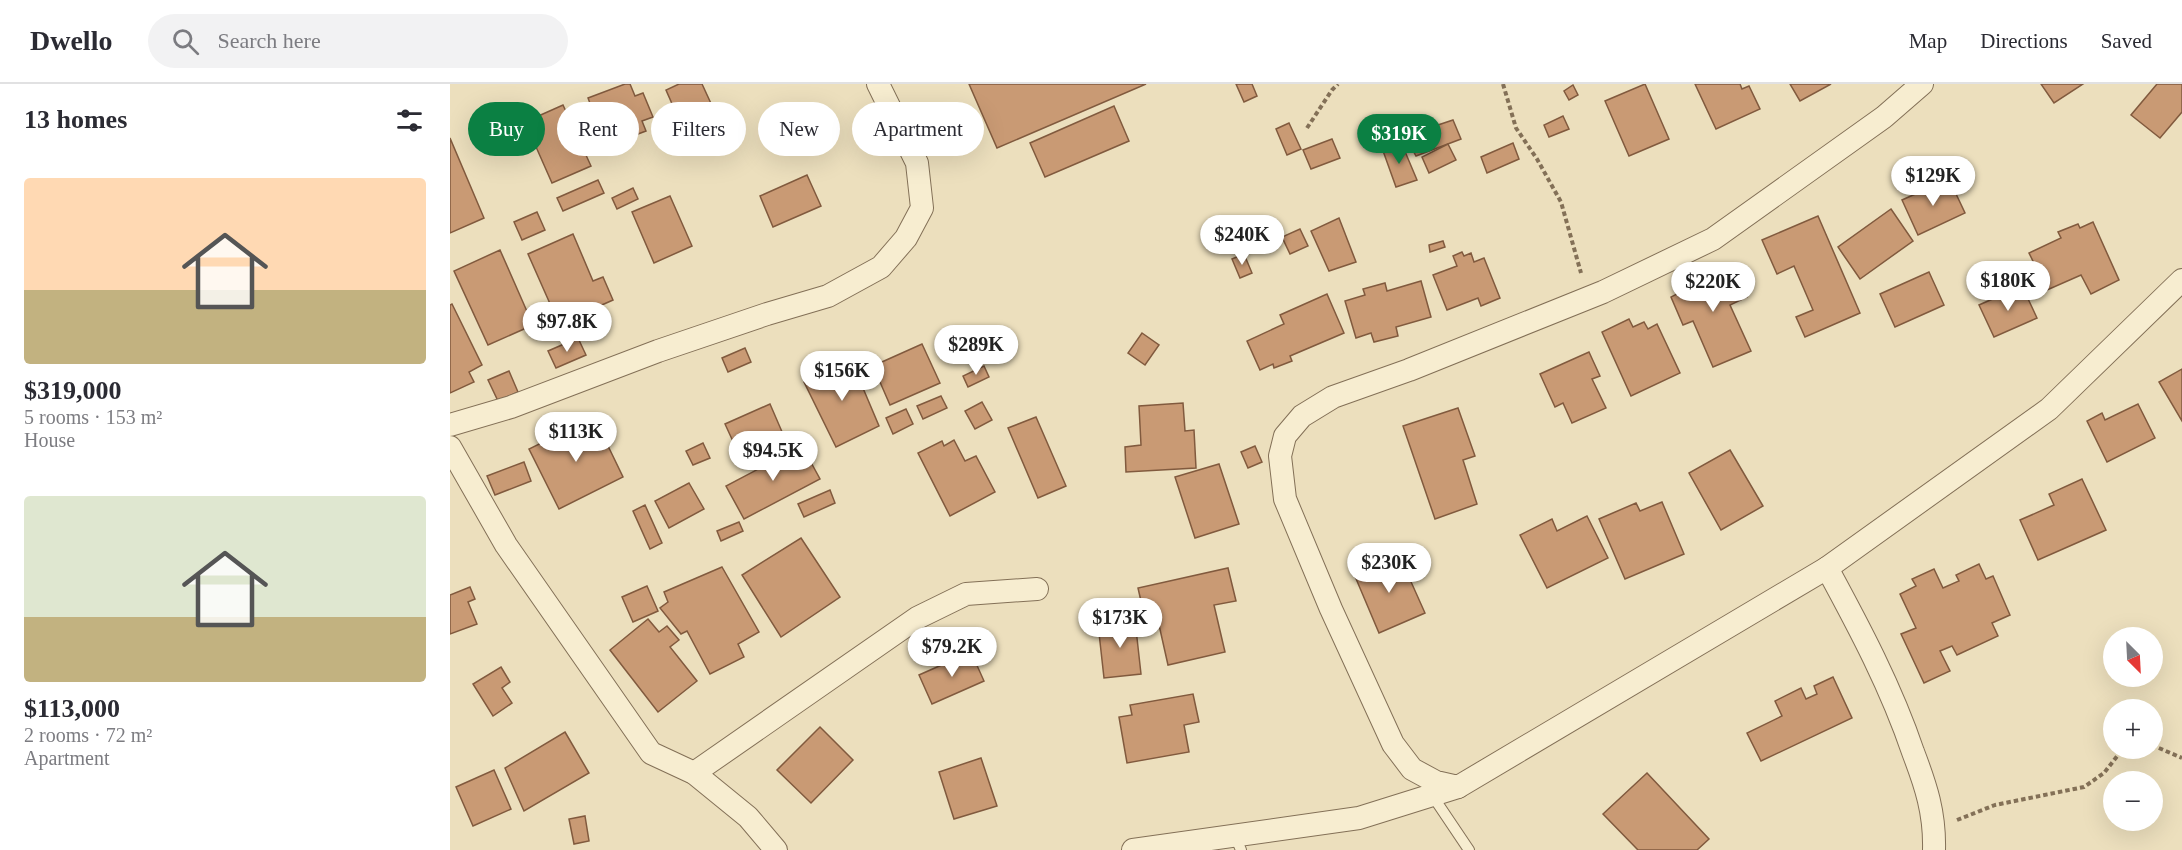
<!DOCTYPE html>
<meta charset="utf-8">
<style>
:root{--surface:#fff;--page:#f2f2f3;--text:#2b2b33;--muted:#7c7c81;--line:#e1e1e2;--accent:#0b8043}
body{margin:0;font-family:Georgia,serif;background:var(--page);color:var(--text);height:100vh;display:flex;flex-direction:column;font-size:22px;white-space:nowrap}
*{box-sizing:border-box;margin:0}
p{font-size:20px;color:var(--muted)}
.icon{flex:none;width:33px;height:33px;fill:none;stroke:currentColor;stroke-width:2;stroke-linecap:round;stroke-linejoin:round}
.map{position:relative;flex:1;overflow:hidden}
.side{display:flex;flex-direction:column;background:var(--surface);width:450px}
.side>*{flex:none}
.guide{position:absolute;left:18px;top:18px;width:570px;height:54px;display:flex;gap:12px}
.needle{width:39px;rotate:156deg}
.controls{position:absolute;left:1653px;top:543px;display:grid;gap:12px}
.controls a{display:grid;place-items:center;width:60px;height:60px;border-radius:50%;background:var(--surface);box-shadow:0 6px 24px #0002;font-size:30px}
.price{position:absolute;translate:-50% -51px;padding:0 14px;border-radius:21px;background:#fff;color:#222;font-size:20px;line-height:39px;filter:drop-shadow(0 2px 3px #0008)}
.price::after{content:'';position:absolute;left:50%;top:36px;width:18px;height:14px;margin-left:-9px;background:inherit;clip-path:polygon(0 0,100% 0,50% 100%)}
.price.active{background:var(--accent);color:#fff}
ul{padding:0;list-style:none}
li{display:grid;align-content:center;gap:12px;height:318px;padding:0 24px}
li span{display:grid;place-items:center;height:186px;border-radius:6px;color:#555}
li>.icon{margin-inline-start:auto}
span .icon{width:108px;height:108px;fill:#fffc;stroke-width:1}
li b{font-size:26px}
h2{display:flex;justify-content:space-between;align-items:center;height:72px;padding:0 24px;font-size:26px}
.pill{padding:0 21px;border-radius:27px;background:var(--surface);box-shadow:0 6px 24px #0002;font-size:21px;line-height:54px}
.pill.active{background:var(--accent);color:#fff}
header{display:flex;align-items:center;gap:36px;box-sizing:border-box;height:84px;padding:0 30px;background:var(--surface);border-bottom:2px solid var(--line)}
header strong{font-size:28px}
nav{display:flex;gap:33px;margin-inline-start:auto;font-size:21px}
.search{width:420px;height:54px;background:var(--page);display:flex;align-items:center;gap:15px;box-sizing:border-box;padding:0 21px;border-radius:33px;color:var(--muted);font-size:22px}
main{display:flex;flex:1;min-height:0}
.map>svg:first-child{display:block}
.building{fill:#c99a74;stroke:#815a3e;stroke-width:1.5}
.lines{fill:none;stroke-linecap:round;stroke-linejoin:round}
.lane-casing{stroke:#837057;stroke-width:12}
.street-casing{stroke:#837057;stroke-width:24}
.path{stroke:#837057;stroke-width:4;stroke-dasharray:4.5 3;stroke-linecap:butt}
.lane{stroke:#f7edd0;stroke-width:10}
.street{stroke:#f7edd0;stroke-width:22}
</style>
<header>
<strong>Dwello</strong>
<div class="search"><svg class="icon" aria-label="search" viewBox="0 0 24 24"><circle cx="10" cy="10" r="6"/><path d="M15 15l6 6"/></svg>Search here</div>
<nav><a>Map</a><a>Directions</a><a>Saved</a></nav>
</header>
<main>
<section class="side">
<h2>13 homes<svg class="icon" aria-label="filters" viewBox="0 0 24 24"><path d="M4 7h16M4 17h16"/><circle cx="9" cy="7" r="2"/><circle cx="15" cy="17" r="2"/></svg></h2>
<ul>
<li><span style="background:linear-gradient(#ffd9b3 60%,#c2b280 0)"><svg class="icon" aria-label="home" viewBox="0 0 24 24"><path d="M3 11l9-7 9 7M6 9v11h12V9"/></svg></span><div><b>$319,000</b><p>5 rooms · 153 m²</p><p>House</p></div></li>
<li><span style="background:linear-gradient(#dfe7d0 65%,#c2b280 0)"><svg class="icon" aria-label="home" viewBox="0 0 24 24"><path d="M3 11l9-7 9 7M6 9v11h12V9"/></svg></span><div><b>$113,000</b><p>2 rooms · 72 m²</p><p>Apartment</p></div></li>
</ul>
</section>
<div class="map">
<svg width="1732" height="766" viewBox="0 0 1732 766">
<rect width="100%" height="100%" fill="#ecdfbd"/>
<g class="building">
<path d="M 175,0 L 180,0 L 185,12 L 193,9 L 203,33 L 192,37 L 196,47 L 156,62 L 138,14 Z"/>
<path d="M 229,0 L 252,0 L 275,50 L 242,65 L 216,6 Z"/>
<path d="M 519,0 L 696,0 L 547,64 Z"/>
<path d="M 786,0 L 802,0 L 807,12 L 794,18 Z"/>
<path d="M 1195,0 L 1219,55 L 1179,72 L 1155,17 Z"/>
<path d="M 1245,0 L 1290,0 L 1292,5 L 1299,2 L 1310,25 L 1266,45 Z"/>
<path d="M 1340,0 L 1381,0 L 1350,17 Z"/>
<path d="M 1591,0 L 1633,0 L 1604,19 Z"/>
<path d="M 1707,0 L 1732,0 L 1732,28 L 1710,54 L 1681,31 Z"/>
<path d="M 1123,1 L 1128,11 L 1119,16 L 1114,7 Z"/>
<path d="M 113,21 L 141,82 L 102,99 L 75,38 Z"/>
<path d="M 664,22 L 679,57 L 595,93 L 580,59 Z"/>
<path d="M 1113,32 L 1119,45 L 1099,53 L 1094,41 Z"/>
<path d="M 1003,36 L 1011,55 L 966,72 L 955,52 Z"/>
<path d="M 839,39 L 851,65 L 837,71 L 826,45 Z"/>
<path d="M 0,54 L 34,134 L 0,149 Z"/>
<path d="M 882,55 L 890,74 L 861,85 L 853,66 Z"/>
<path d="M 951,58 L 967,96 L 946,103 L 932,64 Z"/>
<path d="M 1063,59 L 1069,75 L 1037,89 L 1031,73 Z"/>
<path d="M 998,60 L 1006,76 L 979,89 L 972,73 Z"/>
<path d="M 357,91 L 371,122 L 323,143 L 310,112 Z"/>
<path d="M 1499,95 L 1515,129 L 1468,151 L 1452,116 Z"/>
<path d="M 148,96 L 154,109 L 113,127 L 107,114 Z"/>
<path d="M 183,104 L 188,115 L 167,125 L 162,114 Z"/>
<path d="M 220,112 L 242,162 L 204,179 L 182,128 Z"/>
<path d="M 1441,125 L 1463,157 L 1410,195 L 1388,163 Z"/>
<path d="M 87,128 L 95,146 L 72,156 L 64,138 Z"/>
<path d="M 1368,132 L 1410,229 L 1355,253 L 1346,233 L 1363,226 L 1344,182 L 1327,190 L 1312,156 Z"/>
<path d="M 889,134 L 906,178 L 879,187 L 861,147 Z"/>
<path d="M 1643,138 L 1669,196 L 1641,210 L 1631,191 L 1597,206 L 1579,169 L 1611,154 L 1608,148 L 1628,140 L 1630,144 Z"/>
<path d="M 850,145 L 858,162 L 840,170 L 832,153 Z"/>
<path d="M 123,150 L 143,197 L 153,193 L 163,216 L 109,240 L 78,170 Z"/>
<path d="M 993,157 L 995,163 L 980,168 L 979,161 Z"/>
<path d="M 50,166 L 83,241 L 38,261 L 4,187 Z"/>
<path d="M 1012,168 L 1014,172 L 1021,169 L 1024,178 L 1034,174 L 1050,214 L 1031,222 L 1028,214 L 997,226 L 983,191 L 1007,182 L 1003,172 Z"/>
<path d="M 794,170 L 802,189 L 790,194 L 782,175 Z"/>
<path d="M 1260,182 L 1266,194 L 1285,186 L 1297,213 L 1280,221 L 1301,267 L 1263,283 L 1243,237 L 1233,241 L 1221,213 L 1229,209 L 1225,198 Z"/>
<path d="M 1479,188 L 1494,221 L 1445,243 L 1430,210 Z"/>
<path d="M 971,197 L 981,233 L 946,243 L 948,252 L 924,258 L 921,249 L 906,254 L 895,217 L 915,211 L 913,205 L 935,199 L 937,207 Z"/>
<path d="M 1572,202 L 1587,234 L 1544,253 L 1529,221 Z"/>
<path d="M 877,210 L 894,249 L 840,272 L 842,277 L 824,284 L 823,280 L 810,286 L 797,257 L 834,240 L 830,231 Z"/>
<path d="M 2,220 L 32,281 L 19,288 L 24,298 L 0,309 L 0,221 Z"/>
<path d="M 1179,235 L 1183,243 L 1194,238 L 1198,245 L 1207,240 L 1230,289 L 1181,312 L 1152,248 Z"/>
<path d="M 692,249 L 709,261 L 695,281 L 678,269 Z"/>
<path d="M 128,254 L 136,271 L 106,284 L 98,267 Z"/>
<path d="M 472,260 L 490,299 L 440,321 L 423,282 Z"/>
<path d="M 295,264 L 301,278 L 278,288 L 272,274 Z"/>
<path d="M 1139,268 L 1150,292 L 1142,295 L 1156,324 L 1122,339 L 1113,319 L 1105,323 L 1090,290 Z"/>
<path d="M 399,271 L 429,342 L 386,363 L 354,298 Z"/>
<path d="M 534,282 L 539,293 L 518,303 L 513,292 Z"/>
<path d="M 1732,285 L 1732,337 L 1709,298 Z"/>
<path d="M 59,287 L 68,308 L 48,317 L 38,296 Z"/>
<path d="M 491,312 L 497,324 L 473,335 L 467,322 Z"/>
<path d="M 532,318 L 542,336 L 525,345 L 515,327 Z"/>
<path d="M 733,319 L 735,347 L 744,346 L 746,384 L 676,388 L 675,363 L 691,361 L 689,322 Z"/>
<path d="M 320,320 L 336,357 L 292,377 L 275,340 Z"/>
<path d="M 1688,320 L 1705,354 L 1657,378 L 1637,337 L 1652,329 L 1655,336 Z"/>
<path d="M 1008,324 L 1025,372 L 1013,376 L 1027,420 L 985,435 L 953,342 Z"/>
<path d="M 456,325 L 463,340 L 443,350 L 436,334 Z"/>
<path d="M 144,333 L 173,393 L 109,425 L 79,365 Z"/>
<path d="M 586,333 L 616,402 L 588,414 L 558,344 Z"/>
<path d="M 504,356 L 515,377 L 526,372 L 545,408 L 500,432 L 468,369 L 492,357 L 494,362 Z"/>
<path d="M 253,359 L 260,374 L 243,381 L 236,367 Z"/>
<path d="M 352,362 L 370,395 L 294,435 L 276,402 Z"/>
<path d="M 805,362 L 812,378 L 798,384 L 791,368 Z"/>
<path d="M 1280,366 L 1313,422 L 1271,446 L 1239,389 Z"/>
<path d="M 74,378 L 81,397 L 45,411 L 37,392 Z"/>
<path d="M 769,380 L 789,440 L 745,454 L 725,393 Z"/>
<path d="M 1632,395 L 1656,446 L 1588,476 L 1570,436 L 1604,421 L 1599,410 Z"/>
<path d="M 239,399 L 254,425 L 219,444 L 205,417 Z"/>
<path d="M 380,406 L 385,419 L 354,433 L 348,420 Z"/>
<path d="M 1212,418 L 1234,470 L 1175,495 L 1149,435 L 1186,419 L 1190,427 Z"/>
<path d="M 195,421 L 212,459 L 200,465 L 183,427 Z"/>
<path d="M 1137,432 L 1158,474 L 1097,504 L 1070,451 L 1102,435 L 1107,447 Z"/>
<path d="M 289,438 L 293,447 L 271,457 L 267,447 Z"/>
<path d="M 351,454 L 390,513 L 331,553 L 292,491 Z"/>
<path d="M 949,471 L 975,529 L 929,549 L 904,490 Z"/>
<path d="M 1529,480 L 1536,495 L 1543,492 L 1560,531 L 1542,539 L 1548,552 L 1507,571 L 1502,562 L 1490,567 L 1500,587 L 1474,599 L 1451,550 L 1466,544 L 1450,510 L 1466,502 L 1462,495 L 1484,485 L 1493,504 L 1509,497 L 1506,491 Z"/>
<path d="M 272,483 L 309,548 L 288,560 L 294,573 L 260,590 L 237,547 L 231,550 L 210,524 L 218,518 L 214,508 Z"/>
<path d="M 778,484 L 786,517 L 764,521 L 775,568 L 718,581 L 705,523 L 693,526 L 688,504 Z"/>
<path d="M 197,502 L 208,527 L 183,538 L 172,513 Z"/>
<path d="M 20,503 L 25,515 L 18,518 L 27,540 L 0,550 L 0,511 Z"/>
<path d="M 198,535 L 209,548 L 217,542 L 229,556 L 220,563 L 247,597 L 208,628 L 160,566 Z"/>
<path d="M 685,536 L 691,590 L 654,594 L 648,540 Z"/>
<path d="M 521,568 L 534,597 L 482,620 L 469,591 Z"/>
<path d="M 51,583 L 60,598 L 52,604 L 62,619 L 43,632 L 23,600 Z"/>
<path d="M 1383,593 L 1402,634 L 1311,677 L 1297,649 L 1332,632 L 1325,617 L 1351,604 L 1356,615 L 1367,610 L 1364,602 Z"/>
<path d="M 743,610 L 749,638 L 734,641 L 739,668 L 677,679 L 669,633 L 682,631 L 680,621 Z"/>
<path d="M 370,643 L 403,676 L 361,719 L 327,686 Z"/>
<path d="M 115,648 L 139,689 L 74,727 L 55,684 Z"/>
<path d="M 531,674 L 547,722 L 504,735 L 489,688 Z"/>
<path d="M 44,686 L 61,725 L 23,742 L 6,703 Z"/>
<path d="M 1197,689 L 1259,755 L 1247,766 L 1188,766 L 1153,730 Z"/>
<path d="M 135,732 L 139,757 L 124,760 L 119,735 Z"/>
</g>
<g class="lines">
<defs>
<g id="lane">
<path d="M 982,711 L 1019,766"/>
<path d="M 785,752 L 791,766"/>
</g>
<g id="street">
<path d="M 1472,0 L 1434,33 L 1263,155 L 1153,208 L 959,286 L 883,313 L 852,332 L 835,352 L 830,372 L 835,415 L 881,525 L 943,660 L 962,685 L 986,698 L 1008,703 L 1377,484 L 1599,325 L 1732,196"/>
<path d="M 0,341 L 61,323 L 208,267 L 317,230 L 378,212 L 431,183 L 456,154 L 472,124 L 467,79 L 428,0"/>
<path d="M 0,363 L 56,461 L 201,669 L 244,689 L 298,733 L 326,766"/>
<path d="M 1377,484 C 1409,543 1441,603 1463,668 C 1476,702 1485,729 1484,766"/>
<path d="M 244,689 L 467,534 L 516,510 L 587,505"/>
<path d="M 683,766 L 909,734 L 1008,703"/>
</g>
</defs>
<use href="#lane" class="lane-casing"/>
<use href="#street" class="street-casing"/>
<g class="path">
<path d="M 1053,0 L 1066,44 L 1087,75 L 1111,118 L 1131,189"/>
<path d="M 857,44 L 882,6 L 888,0"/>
<path d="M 1702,661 L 1732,674"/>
<path d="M 1507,736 L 1545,721 L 1634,703 L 1654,689 L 1672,666 L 1677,664"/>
</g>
<use href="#lane" class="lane"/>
<use href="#street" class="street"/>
</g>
</svg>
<div class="controls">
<a><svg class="needle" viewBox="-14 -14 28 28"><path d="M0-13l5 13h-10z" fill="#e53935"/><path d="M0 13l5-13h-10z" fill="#7c7c81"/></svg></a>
<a>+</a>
<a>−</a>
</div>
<b class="price active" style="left:949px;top:81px">$319K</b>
<b class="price" style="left:1483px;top:123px">$129K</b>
<b class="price" style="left:792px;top:182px">$240K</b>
<b class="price" style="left:1558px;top:228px">$180K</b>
<b class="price" style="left:1263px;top:229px">$220K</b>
<b class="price" style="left:117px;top:269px">$97.8K</b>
<b class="price" style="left:526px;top:292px">$289K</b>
<b class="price" style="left:392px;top:318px">$156K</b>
<b class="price" style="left:126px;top:379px">$113K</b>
<b class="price" style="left:323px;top:398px">$94.5K</b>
<b class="price" style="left:939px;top:510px">$230K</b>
<b class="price" style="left:670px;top:565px">$173K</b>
<b class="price" style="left:502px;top:594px">$79.2K</b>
<div class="guide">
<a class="pill active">Buy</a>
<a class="pill">Rent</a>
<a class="pill">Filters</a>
<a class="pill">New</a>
<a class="pill">Apartment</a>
</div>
</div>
</main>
